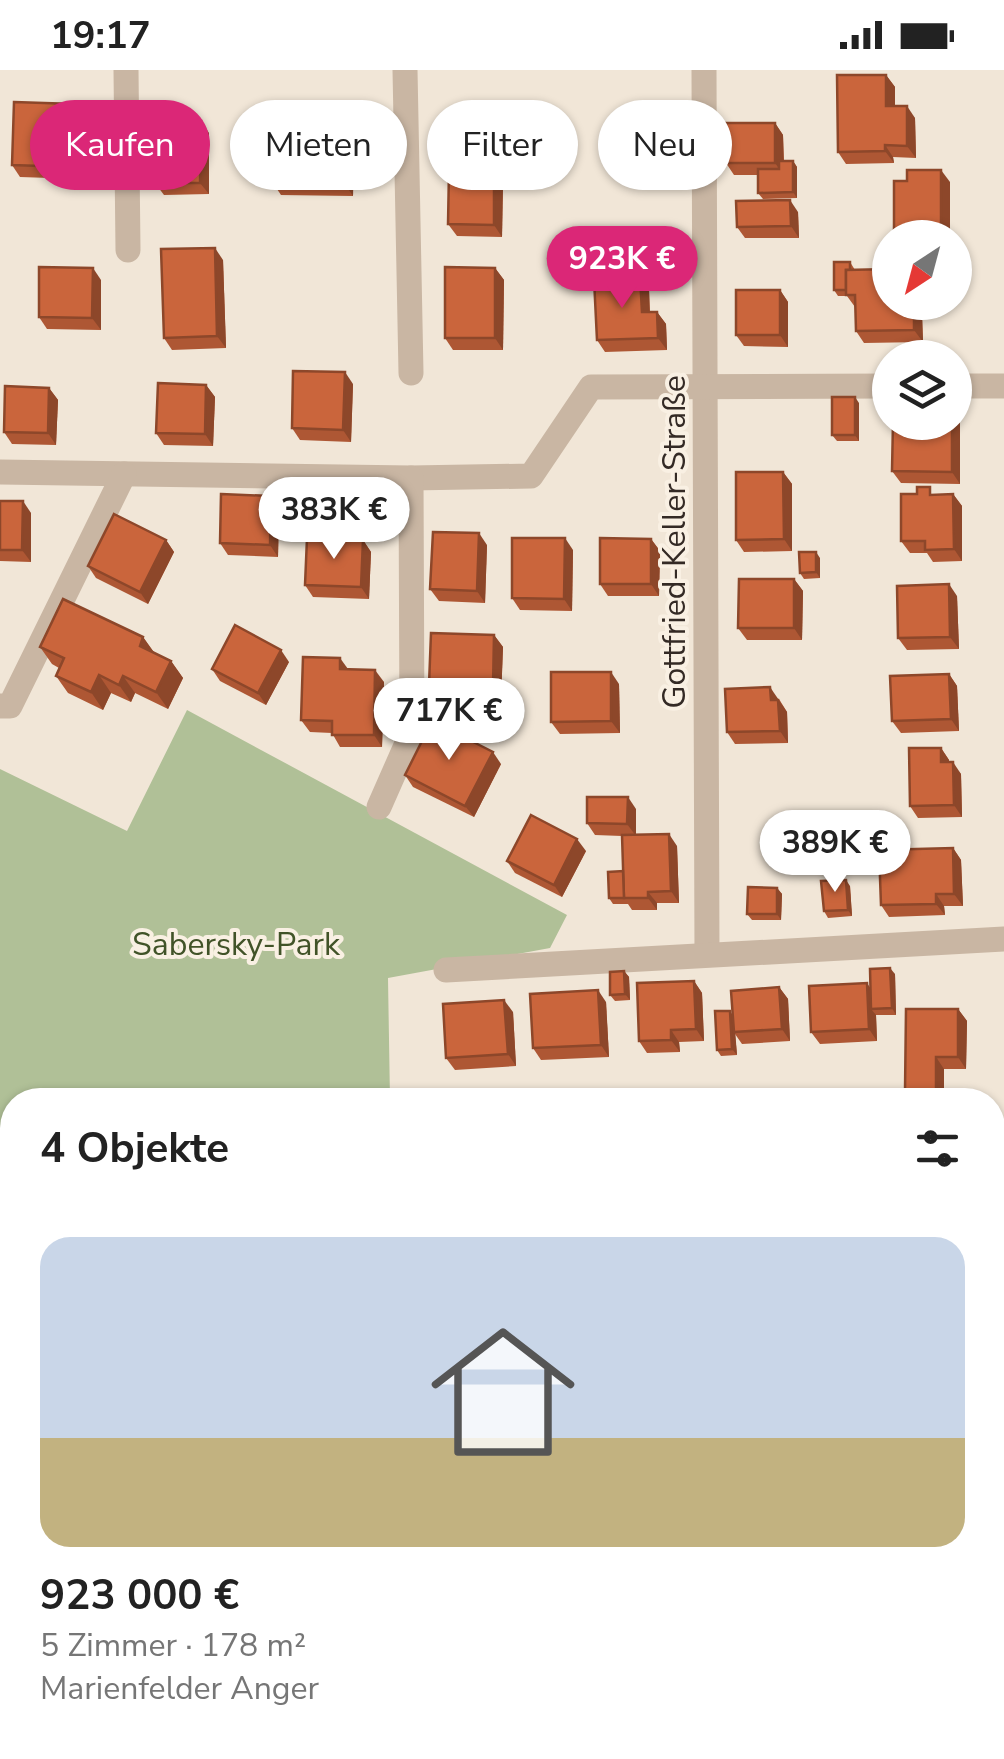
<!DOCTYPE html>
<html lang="de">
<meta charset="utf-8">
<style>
:root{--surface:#fff;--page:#f2f2f2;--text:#222;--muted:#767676;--line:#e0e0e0;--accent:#db2777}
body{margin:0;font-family:"Nunito Sans",sans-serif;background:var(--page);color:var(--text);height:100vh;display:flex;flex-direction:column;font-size:38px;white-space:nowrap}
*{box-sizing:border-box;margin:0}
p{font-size:32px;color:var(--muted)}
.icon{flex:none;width:55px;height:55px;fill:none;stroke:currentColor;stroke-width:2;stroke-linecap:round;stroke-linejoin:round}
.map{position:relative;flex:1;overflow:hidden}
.drawer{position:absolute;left:0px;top:1018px;width:1005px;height:672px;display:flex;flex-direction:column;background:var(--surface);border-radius:40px 40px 0 0;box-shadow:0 2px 8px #0004}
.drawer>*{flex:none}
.banner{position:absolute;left:30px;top:30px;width:945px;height:90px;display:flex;gap:20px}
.needle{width:65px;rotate:216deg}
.tools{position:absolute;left:872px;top:150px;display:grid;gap:20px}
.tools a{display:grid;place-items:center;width:100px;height:100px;border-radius:50%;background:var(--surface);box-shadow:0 2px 8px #0004;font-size:50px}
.price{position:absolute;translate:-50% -85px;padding:0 22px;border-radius:35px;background:#fff;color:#222;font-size:32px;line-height:65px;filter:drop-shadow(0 2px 5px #0008)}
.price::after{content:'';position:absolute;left:50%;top:60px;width:30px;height:22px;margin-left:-15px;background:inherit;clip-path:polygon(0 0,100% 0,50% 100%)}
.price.active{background:var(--accent);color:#fff}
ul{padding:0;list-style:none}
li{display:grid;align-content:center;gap:20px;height:530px;padding:0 40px}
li+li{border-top:2px solid var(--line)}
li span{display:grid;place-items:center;height:310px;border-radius:30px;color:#555}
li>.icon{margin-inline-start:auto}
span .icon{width:180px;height:180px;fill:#fffc;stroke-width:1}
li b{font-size:42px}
h2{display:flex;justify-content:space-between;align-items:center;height:120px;padding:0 40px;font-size:42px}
.tag{padding:0 35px;border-radius:45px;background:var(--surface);box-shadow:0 2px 8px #0004;font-size:35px;line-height:90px}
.tag.active{background:var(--accent);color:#fff}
.status{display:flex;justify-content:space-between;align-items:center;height:70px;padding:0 50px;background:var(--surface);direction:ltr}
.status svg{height:28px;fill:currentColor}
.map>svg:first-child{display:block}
.green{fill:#b0c097}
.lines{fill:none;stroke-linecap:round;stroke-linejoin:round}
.minor{stroke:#c9b6a3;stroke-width:25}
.major{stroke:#776255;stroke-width:25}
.wall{fill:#ae5734}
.shaded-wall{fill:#8d472a}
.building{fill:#ca653c;stroke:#8d472a;stroke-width:2.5}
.labels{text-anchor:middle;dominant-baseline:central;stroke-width:8;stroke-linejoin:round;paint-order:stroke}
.street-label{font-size:32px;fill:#342a25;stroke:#f9f0e3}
.park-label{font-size:32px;fill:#415328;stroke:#f9f0e3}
</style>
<div class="status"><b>19:17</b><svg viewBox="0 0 49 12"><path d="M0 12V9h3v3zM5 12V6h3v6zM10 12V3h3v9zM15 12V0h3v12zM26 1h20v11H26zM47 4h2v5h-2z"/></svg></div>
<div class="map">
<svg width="1004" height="1689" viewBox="0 0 1004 1689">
<rect width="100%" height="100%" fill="#f1e6d7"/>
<g class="green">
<path d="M 187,640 L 567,845 L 550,878 L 388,908 L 390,1030 L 12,1030 L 12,1303 L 0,1304 L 0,699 L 127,761 Z"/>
<path d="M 1004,1347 L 1004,1689 L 482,1689 L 482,1678 L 992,1678 L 992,1348 Z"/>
</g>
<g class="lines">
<g class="minor">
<path d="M 126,0 L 128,180"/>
<path d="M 405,0 L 411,303"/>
<path d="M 704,0 L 707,884"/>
<path d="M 955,316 L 1004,316"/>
<path d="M 0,402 L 411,408 L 531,406 L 591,317 L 890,316"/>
<path d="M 0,636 L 10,636 L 124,404"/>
<path d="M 379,737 L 412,662 L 411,408"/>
<path d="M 446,900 L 1004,869"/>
<path d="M 270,1689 L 270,1678"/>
</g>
<g class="major">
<path d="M 992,1267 L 1004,1266"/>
<path d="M 992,1314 L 1004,1313"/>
<path d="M 0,1334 L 12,1334"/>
<path d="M 0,1381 L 12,1381"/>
</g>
</g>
<g class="wall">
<path d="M 886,5 L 895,17 L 895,36 L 915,48 L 916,88 L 893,87 L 894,93 L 846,94 L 838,82 Z"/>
<path d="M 74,34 L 82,46 L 80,109 L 20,107 L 12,95 Z"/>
<path d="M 775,53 L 783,65 L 784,91 L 793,91 L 797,97 L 797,128 L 763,129 L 758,123 L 758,105 L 734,105 L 726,93 Z"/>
<path d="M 323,59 L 354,71 L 353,126 L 281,125 L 273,113 Z"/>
<path d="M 209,63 L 209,124 L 164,125 L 155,113 Z"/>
<path d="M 494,101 L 503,113 L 502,167 L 457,166 L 448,154 Z"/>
<path d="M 798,142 L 799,168 L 745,168 L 737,157 Z"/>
<path d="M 223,190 L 226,278 L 172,280 L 164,268 Z"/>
<path d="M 850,192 L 855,200 L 890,232 L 922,244 L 923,272 L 864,273 L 856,261 L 855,237 L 847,226 L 838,226 L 834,220 Z"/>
<path d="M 495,198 L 504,210 L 503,280 L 453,280 L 445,268 Z"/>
<path d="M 101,210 L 101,260 L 47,259 L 39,247 Z"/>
<path d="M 649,219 L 650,242 L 657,242 L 666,254 L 667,280 L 605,282 L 597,270 Z"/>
<path d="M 780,220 L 788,232 L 788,277 L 744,276 L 736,265 Z"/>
<path d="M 353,314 L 351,372 L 300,370 L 292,358 Z"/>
<path d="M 206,315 L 215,327 L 213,376 L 164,375 L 156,363 Z"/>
<path d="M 49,318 L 58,330 L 56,375 L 12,374 L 4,362 Z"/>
<path d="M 955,323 L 960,331 L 960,414 L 901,413 L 892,401 L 955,352 Z"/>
<path d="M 859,333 L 859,371 L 837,371 L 832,365 Z"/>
<path d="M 783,402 L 792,414 L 792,481 L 744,482 L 736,470 Z"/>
<path d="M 953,424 L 962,436 L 962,491 L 933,492 L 927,483 L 910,483 L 901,471 L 935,425 Z"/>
<path d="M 0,431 L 31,443 L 31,492 L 0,491 Z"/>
<path d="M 279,438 L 278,487 L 228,485 L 220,473 Z"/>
<path d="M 651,469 L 660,481 L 659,526 L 608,526 L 600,514 Z"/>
<path d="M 166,470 L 174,482 L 148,534 L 96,508 L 88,496 Z"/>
<path d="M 363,470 L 371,482 L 369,529 L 313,527 L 305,515 Z"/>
<path d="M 487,475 L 485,533 L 439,531 L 430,519 Z"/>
<path d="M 573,480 L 572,541 L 520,540 L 512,528 Z"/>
<path d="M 820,488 L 820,508 L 804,509 L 800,503 Z"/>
<path d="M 794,509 L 803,521 L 802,570 L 747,570 L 738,558 Z"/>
<path d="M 957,526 L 959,579 L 907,580 L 898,568 Z"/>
<path d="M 494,565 L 503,577 L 501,629 L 437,627 L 429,615 Z"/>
<path d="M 143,567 L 154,583 L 171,591 L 183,608 L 168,639 L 135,623 L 131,632 L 111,623 L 103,640 L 68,623 L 56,606 L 59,598 L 52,594 L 40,577 Z"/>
<path d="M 289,592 L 266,635 L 220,611 L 212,599 Z"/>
<path d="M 348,599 L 384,612 L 382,677 L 340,677 L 332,663 L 310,662 L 301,650 Z"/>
<path d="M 949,604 L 957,616 L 959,661 L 901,663 L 892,651 Z"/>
<path d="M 619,614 L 620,663 L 560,664 L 551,652 Z"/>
<path d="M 779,629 L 787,642 L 788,673 L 735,674 L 727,662 Z"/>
<path d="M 941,678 L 949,690 L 949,692 L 961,704 L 962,747 L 918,748 L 910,736 Z"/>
<path d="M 501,694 L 474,747 L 413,717 L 405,705 Z"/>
<path d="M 636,739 L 636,765 L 677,776 L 679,833 L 657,833 L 657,840 L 632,840 L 628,834 L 613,834 L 609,828 L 623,801 L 622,766 L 595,765 L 587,753 Z"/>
<path d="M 953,778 L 961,790 L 963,836 L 944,836 L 945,845 L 889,847 L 881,835 Z"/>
<path d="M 586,781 L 562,827 L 515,803 L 507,791 Z"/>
<path d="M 850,816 L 852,846 L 828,848 L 824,841 Z"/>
<path d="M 777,818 L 782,824 L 781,850 L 752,850 L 747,844 Z"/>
<path d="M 624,901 L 629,907 L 630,930 L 615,931 L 610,925 Z"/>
<path d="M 895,904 L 896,945 L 876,945 L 877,971 L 820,974 L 811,962 L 871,919 Z"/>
<path d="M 694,911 L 702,923 L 704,971 L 679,972 L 680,982 L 647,983 L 639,971 Z"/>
<path d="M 779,917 L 788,929 L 790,971 L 742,974 L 735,964 L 737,985 L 721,986 L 717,980 L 733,945 Z"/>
<path d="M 606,932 L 609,987 L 541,990 L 533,978 Z"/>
<path d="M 958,939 L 967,951 L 966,999 L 944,999 L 944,1030 L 912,1030 L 905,1021 Z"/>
<path d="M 513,942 L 516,996 L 455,1000 L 446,988 Z"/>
<path d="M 0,1514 L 12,1515 L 12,1570 L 0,1569 Z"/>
<path d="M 153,1678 L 172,1678 L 171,1684 L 156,1683 Z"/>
</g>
<g class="shaded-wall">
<path d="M 886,5 L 895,17 L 895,48 L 886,36 Z"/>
<path d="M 74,34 L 82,46 L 80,109 L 71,97 Z"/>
<path d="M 907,36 L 915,48 L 916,88 L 907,76 Z"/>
<path d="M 201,51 L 209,63 L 209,124 L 200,113 Z"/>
<path d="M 775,53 L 783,65 L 784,105 L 775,93 Z"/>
<path d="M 345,59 L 354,71 L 353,126 L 345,114 Z"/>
<path d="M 885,75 L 893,87 L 894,93 L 885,81 Z"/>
<path d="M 793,91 L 797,97 L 797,128 L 793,122 Z"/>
<path d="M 941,100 L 950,112 L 950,168 L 941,168 Z"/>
<path d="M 494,101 L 503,113 L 502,167 L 494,155 Z"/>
<path d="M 790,130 L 798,142 L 799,168 L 791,156 Z"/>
<path d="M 215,178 L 223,190 L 226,278 L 217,266 Z"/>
<path d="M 93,198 L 101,210 L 101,260 L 92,248 Z"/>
<path d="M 495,198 L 504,210 L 503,280 L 495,268 Z"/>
<path d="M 640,207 L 649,219 L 650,254 L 642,242 Z"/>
<path d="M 780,220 L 788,232 L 788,277 L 780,265 Z"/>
<path d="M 914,232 L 922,244 L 923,272 L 914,260 Z"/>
<path d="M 657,242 L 666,254 L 667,280 L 658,268 Z"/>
<path d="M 345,302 L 353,314 L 351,372 L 343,360 Z"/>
<path d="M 206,315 L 215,327 L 213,376 L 205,364 Z"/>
<path d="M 49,318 L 58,330 L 56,375 L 48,363 Z"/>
<path d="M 955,323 L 960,331 L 960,414 L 952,402 L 952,352 L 955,352 Z"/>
<path d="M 855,327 L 859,333 L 859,371 L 855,365 Z"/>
<path d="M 783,402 L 792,414 L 792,481 L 784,469 Z"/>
<path d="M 953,424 L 962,436 L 962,491 L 954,479 Z"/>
<path d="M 271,426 L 279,438 L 278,487 L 270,475 Z"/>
<path d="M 23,431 L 31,443 L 31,492 L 22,480 Z"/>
<path d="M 479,463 L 487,475 L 485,533 L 477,521 Z"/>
<path d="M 565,468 L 573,480 L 572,541 L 564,529 Z"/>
<path d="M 651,469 L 660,481 L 659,526 L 651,514 Z"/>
<path d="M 166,470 L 174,482 L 148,534 L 140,522 Z"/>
<path d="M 363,470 L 371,482 L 369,529 L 361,517 Z"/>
<path d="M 816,482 L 820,488 L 820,508 L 816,502 Z"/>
<path d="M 794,509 L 803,521 L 802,570 L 794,558 Z"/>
<path d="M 949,514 L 957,526 L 959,579 L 950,567 Z"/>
<path d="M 494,565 L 503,577 L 501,629 L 493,617 Z"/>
<path d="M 143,567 L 156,585 L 140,576 Z"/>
<path d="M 281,580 L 289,592 L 266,635 L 258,623 Z"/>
<path d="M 340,588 L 348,599 L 340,599 Z"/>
<path d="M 171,591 L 183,608 L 168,639 L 156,622 Z"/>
<path d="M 375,600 L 384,612 L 382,677 L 374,665 Z"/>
<path d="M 611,602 L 619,614 L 620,663 L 611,651 Z"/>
<path d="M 949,604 L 957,616 L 959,661 L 951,649 Z"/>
<path d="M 99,605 L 111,623 L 103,640 L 91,622 Z"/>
<path d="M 123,606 L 135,623 L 131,632 L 119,615 Z"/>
<path d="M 770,617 L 787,642 L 788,673 L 780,661 L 771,630 Z"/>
<path d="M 941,678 L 949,690 L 949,704 L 941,692 Z"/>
<path d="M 493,682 L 501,694 L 474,747 L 465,736 Z"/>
<path d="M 953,692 L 961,704 L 962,747 L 954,735 Z"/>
<path d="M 628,727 L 636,739 L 636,766 L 627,754 Z"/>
<path d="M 669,764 L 677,776 L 679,833 L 671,821 Z"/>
<path d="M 577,769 L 586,781 L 562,827 L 554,815 Z"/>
<path d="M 953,778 L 961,790 L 963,836 L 954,824 Z"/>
<path d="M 846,810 L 850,816 L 852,846 L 848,840 Z"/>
<path d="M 777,818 L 782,824 L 781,850 L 777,844 Z"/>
<path d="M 648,822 L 657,833 L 657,840 L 648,828 Z"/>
<path d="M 936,824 L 944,836 L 945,845 L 936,834 Z"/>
<path d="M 890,898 L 895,904 L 896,945 L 892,938 Z"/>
<path d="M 624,901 L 629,907 L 630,930 L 625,924 Z"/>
<path d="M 694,911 L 702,923 L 704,971 L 696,959 Z"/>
<path d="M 867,913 L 875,925 L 871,939 L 876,945 L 877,971 L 869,959 Z"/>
<path d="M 779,917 L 788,929 L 790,971 L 782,959 Z"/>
<path d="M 598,920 L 606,932 L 609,987 L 601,975 Z"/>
<path d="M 504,930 L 513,942 L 516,996 L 508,984 Z"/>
<path d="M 958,939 L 967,951 L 966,999 L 958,987 Z"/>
<path d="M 730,941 L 734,947 L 737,985 L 732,979 Z"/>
<path d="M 671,960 L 679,972 L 680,982 L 671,970 Z"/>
<path d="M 936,987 L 944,999 L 944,1030 L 942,1030 L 936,1021 Z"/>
</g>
<g class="building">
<path d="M 837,5 L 886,5 L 886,36 L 907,36 L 907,76 L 885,75 L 885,81 L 838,82 Z"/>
<path d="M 14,32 L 74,34 L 71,97 L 12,95 Z"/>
<path d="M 273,49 L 316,49 L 316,59 L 345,59 L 345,114 L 273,113 Z"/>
<path d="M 156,51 L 201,51 L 200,113 L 155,113 Z"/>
<rect x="726" y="53" width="49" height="40"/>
<path d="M 779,91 L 793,91 L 793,122 L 758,123 L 758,99 L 779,99 Z"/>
<path d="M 449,100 L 494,101 L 494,155 L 448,154 Z"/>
<path d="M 907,100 L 941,100 L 941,168 L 894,168 L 894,111 L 907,111 Z"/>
<path d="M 790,130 L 791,156 L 737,157 L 736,131 Z"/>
<path d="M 215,178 L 217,266 L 164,268 L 161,179 Z"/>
<path d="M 834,192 L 850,192 L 850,200 L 846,200 L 846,220 L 834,220 Z"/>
<path d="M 39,197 L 93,198 L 92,248 L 39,247 Z"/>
<path d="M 445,197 L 495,198 L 495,268 L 445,268 Z"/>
<path d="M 890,199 L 890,232 L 914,232 L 914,260 L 856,261 L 855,225 L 846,225 L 846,200 Z"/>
<path d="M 640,207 L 642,242 L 657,242 L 658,268 L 597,270 L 594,209 Z"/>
<rect x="736" y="220" width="44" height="45"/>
<path d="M 293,301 L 345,302 L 343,360 L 292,358 Z"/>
<path d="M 158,313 L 206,315 L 205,364 L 156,363 Z"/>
<path d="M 5,316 L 49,318 L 48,363 L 4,362 Z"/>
<rect x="832" y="327" width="23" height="38"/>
<path d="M 893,352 L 952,352 L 952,402 L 892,401 Z"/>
<path d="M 736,402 L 783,402 L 784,469 L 736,470 Z"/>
<path d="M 917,417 L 930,417 L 930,425 L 953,424 L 954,479 L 925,480 L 925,471 L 901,471 L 901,424 L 917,424 Z"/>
<path d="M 221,424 L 271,426 L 270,475 L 220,473 Z"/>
<path d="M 0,431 L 23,431 L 22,480 L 0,480 Z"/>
<path d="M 114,444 L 166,470 L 140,522 L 88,496 Z"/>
<path d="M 433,462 L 479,463 L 477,521 L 430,519 Z"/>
<path d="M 307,468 L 363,470 L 361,517 L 305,515 Z"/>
<path d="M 512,468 L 565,468 L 564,529 L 512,528 Z"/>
<path d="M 600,468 L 651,469 L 651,514 L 600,514 Z"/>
<path d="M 799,482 L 816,482 L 816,502 L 800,503 Z"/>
<path d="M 739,509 L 794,509 L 794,558 L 738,558 Z"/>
<path d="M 949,514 L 950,567 L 898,568 L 897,516 Z"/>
<path d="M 63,529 L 143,567 L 140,576 L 171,591 L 156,622 L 123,606 L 119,615 L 99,605 L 91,622 L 56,606 L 64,588 L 40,577 Z"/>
<path d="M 235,555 L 281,580 L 258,623 L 212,599 Z"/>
<path d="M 431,563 L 494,565 L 493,617 L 429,615 Z"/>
<path d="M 303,587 L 340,588 L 340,599 L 375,600 L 374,665 L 332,665 L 332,651 L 301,650 Z"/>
<path d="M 551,602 L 611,602 L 611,651 L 551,652 Z"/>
<path d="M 949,604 L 951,649 L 892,651 L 890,606 Z"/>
<path d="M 770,617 L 771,630 L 778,630 L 780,661 L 727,662 L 725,619 Z"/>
<path d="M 432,651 L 493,682 L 465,736 L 405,705 Z"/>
<path d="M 909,678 L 941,678 L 941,692 L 953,692 L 954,735 L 910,736 Z"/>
<path d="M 587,727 L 628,727 L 627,754 L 587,753 Z"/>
<path d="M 531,745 L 577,769 L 554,815 L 507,791 Z"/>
<path d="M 669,764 L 671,821 L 648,822 L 648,828 L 624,828 L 622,765 Z"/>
<path d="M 953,778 L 954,824 L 936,824 L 936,834 L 881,835 L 879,780 Z"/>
<path d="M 623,801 L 624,828 L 609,828 L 608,802 Z"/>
<path d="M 846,810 L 848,840 L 824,841 L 821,811 Z"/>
<path d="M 748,817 L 777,818 L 777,844 L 747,844 Z"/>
<path d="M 890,898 L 892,938 L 871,939 L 870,899 Z"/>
<path d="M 624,901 L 625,924 L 610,925 L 610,902 Z"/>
<path d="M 694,911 L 696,959 L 671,960 L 671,970 L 639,971 L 637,913 Z"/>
<path d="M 867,913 L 869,959 L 811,962 L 809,916 Z"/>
<path d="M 779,917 L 782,959 L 734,962 L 731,921 Z"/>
<path d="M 598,920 L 601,975 L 533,978 L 530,924 Z"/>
<path d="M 504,930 L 508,984 L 446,988 L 443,934 Z"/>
<path d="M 906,939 L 958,939 L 958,987 L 936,987 L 936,1021 L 905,1021 Z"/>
<path d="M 715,941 L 730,941 L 732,979 L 717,980 Z"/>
<path d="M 0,1514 L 12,1515 L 12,1558 L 0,1558 Z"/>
<path d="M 0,1681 L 57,1688 L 56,1689 L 0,1689 Z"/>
</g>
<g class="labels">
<g class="street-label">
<text transform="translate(674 472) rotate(-90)">Gottfried-Keller-Straße</text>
</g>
<g class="park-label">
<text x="236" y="874">Sabersky-Park</text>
</g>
</g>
</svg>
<div class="tools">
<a><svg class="needle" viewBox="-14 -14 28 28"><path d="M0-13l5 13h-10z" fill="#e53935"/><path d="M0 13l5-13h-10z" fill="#767676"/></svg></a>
<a><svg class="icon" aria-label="layers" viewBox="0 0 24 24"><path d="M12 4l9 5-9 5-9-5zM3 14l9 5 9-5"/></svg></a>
</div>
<b class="price active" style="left:622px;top:241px">923K €</b>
<b class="price" style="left:334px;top:492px">383K €</b>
<b class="price" style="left:449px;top:693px">717K €</b>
<b class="price" style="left:835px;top:825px">389K €</b>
<div class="banner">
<a class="tag active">Kaufen</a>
<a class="tag">Mieten</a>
<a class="tag">Filter</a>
<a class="tag">Neu</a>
</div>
<section class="drawer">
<h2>4 Objekte<svg class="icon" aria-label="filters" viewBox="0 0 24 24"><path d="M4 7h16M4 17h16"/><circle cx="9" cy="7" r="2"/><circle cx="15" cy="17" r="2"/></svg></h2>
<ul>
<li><span style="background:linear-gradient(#c9d6e8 65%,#c2b280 0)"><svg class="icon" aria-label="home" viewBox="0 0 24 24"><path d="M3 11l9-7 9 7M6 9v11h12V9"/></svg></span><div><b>923 000 €</b><p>5 Zimmer · 178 m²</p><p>Marienfelder Anger</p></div></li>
</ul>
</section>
</div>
